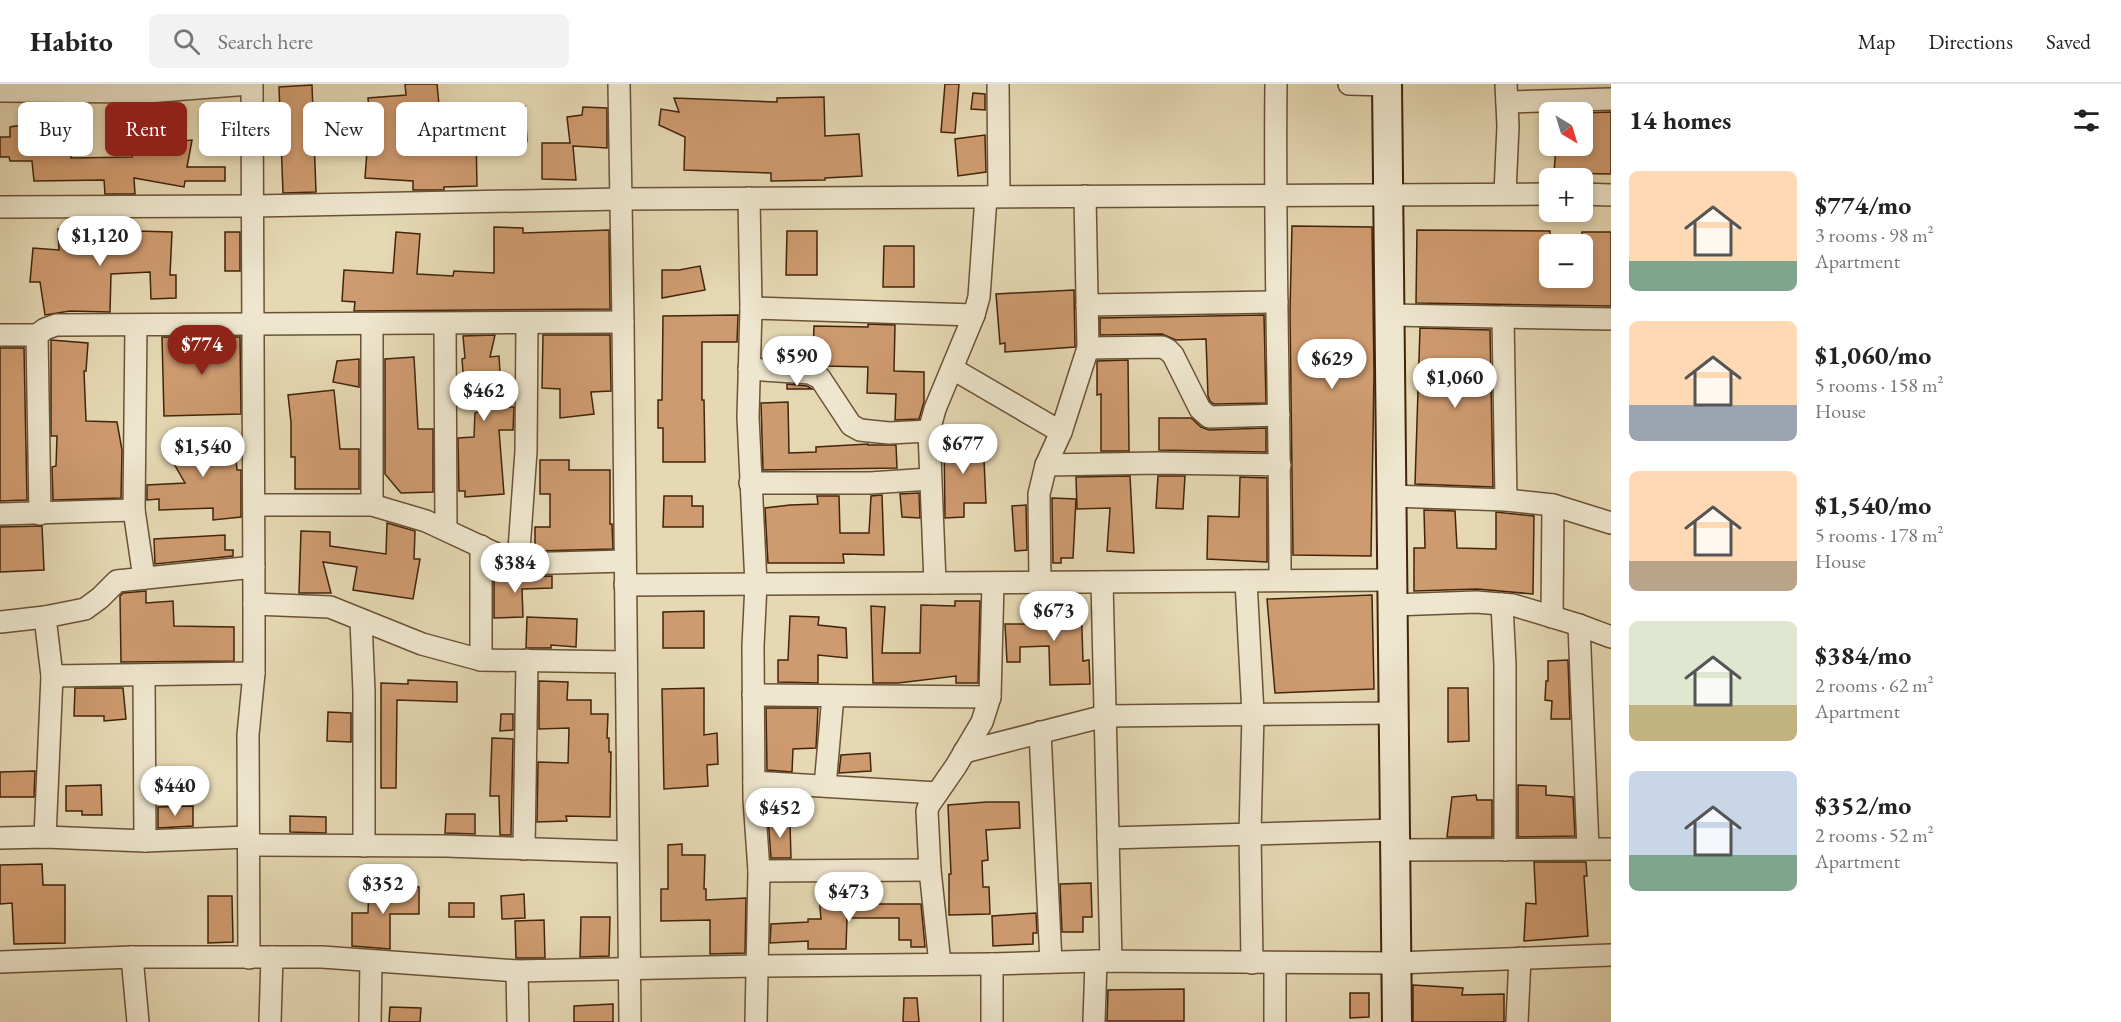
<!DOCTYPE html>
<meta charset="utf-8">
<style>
:root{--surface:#fff;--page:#f2f2f2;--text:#222;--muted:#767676;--line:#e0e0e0;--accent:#8f2418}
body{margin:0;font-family:"EB Garamond",serif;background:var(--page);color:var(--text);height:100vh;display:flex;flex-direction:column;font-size:22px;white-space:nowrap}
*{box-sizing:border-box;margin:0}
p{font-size:20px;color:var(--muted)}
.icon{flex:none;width:33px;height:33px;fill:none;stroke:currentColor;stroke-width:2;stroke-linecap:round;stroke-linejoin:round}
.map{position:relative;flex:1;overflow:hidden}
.details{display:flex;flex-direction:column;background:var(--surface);width:510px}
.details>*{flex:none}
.banner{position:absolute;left:18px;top:18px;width:570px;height:54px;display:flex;gap:12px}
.needle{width:39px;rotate:142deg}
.buttons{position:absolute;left:1539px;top:18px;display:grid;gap:12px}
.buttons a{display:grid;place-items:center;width:54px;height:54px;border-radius:9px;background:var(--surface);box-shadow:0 3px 9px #0003;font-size:30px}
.price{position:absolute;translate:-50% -51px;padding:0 14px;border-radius:21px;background:#fff;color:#222;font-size:20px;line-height:39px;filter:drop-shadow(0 2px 3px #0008)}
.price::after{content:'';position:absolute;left:50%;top:36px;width:18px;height:14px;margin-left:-9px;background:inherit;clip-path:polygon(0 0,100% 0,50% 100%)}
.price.selected{background:var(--accent);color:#fff}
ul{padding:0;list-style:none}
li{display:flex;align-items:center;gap:18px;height:150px;padding:0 18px}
li span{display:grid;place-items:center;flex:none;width:168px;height:120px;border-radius:9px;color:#555}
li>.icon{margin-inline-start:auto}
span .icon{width:72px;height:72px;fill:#fffc;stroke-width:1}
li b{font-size:26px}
h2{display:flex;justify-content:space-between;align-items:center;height:72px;padding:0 18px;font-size:26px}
.tag{padding:0 21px;border-radius:9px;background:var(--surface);box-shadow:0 3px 9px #0003;font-size:21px;line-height:54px}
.tag.selected{background:var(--accent);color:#fff}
header{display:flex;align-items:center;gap:36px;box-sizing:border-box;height:84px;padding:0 30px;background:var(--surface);border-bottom:2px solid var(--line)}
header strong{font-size:28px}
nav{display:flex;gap:33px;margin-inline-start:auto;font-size:21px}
.search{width:420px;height:54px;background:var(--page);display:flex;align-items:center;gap:15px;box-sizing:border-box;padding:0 21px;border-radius:9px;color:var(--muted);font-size:22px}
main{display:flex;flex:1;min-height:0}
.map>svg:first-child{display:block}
.building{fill:#ce9a6f;stroke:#42250b;stroke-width:1.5}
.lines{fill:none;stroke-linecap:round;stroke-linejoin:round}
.street-casing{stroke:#6b5235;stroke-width:24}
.secondary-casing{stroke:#42250b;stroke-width:32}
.street{stroke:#eee6ce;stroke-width:21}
.secondary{stroke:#eee6ce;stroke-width:28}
</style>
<header>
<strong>Habito</strong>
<div class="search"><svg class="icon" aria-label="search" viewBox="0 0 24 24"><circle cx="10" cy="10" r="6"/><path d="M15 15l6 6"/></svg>Search here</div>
<nav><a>Map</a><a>Directions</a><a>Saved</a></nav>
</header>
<main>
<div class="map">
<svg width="1611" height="938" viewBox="0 0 1611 938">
<rect width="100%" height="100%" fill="#e5d8b3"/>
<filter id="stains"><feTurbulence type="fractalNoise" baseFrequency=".00333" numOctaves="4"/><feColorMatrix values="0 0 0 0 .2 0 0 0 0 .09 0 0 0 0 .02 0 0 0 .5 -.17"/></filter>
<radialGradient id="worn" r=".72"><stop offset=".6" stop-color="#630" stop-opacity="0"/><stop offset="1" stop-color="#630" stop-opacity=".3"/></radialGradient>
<g class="building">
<path d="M 405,0 L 437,0 L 439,21 L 471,19 L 472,49 L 476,49 L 477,102 L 444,103 L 444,106 L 413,106 L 413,97 L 365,94 L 367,67 L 340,67 L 339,29 L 369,28 L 368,14 L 406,11 Z"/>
<path d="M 945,0 L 959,0 L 955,49 L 941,48 Z"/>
<path d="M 312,1 L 316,108 L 283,109 L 279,3 Z"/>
<path d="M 973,9 L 985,10 L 985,26 L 971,25 Z"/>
<path d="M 824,13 L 825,52 L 859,50 L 862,92 L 825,94 L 825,96 L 771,97 L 771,89 L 684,86 L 685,53 L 659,41 L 661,25 L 679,28 L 674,14 L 777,18 L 777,14 Z"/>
<path d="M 166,19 L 169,20 L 162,59 L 192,56 L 187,83 L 225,83 L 225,97 L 185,97 L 184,103 L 134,94 L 135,110 L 105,110 L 104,96 L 34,97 L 32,77 L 10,77 L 9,73 L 0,73 L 0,53 L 10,53 L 10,43 L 54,36 L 57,51 L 69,50 L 71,74 L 132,73 L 141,21 Z"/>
<path d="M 525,22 L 527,57 L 502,59 L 499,23 Z"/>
<path d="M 583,23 L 607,24 L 607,64 L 573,62 L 576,96 L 542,95 L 542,59 L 570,59 L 567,33 L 582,31 Z"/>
<path d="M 1611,28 L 1611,90 L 1554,89 L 1556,62 L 1582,62 L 1582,29 Z"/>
<path d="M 985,51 L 986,88 L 958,92 L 955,55 Z"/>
<path d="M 136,142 L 136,147 L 172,148 L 170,191 L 176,191 L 176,214 L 151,215 L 150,188 L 111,190 L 110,228 L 70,227 L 45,231 L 40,198 L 30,198 L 33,164 L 59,166 L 58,145 Z"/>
<path d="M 1292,142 L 1372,143 L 1374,289 L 1371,472 L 1293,471 L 1290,227 Z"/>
<path d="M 494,143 L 523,144 L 523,149 L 609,146 L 610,225 L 354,227 L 355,218 L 342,217 L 344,186 L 393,189 L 396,148 L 420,150 L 417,190 L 453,192 L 454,187 L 494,189 Z"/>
<path d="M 1417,146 L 1550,147 L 1550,194 L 1582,194 L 1582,148 L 1611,148 L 1611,222 L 1416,219 Z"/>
<path d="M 787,147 L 817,147 L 817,191 L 786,191 Z"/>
<rect x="225" y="148" width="15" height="39"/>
<path d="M 884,162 L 914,162 L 914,203 L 883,203 Z"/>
<path d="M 700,182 L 705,206 L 662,214 L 662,186 L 679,186 Z"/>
<path d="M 1074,206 L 1075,263 L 1005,268 L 1005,259 L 1000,260 L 996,210 Z"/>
<path d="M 738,231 L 737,258 L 702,258 L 702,316 L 704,316 L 705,378 L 663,378 L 663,344 L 658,344 L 658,316 L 662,316 L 663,232 Z"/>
<path d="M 1264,231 L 1266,319 L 1214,320 L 1210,317 L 1208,312 L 1206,255 L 1176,256 L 1162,250 L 1100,251 L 1100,234 Z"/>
<path d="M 868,240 L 895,241 L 894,287 L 924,288 L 924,318 L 919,335 L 895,336 L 896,310 L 867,309 L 868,283 L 824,282 L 811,276 L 788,275 L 788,268 L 813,269 L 814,242 L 868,243 Z"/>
<path d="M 1420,244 L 1490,246 L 1493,403 L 1415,400 Z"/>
<path d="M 495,251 L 490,273 L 499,272 L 502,323 L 514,323 L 513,346 L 499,346 L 504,410 L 465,413 L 465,407 L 459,407 L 458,354 L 474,353 L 475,329 L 482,327 L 476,300 L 464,301 L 462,275 L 465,274 L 463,252 Z"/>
<path d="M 543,251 L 610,251 L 611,307 L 591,308 L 594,330 L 560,334 L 560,305 L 542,304 Z"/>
<path d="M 162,253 L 240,253 L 241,330 L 164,332 Z"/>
<path d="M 51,256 L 88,259 L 86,287 L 84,287 L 86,337 L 117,338 L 122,366 L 121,414 L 53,416 L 52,383 L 56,382 L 57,352 L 51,352 Z"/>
<path d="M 0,264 L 24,264 L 27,416 L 0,417 Z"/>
<path d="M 414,273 L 418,345 L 433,345 L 433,408 L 401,409 L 385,390 L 385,275 Z"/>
<path d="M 359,275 L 359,303 L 333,298 L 337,277 Z"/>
<path d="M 1128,276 L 1129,367 L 1101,367 L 1101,310 L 1097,311 L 1097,277 Z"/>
<path d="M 787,300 L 807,302 L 812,305 L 787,305 Z"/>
<path d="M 334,306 L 340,365 L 359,365 L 359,405 L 295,405 L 295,373 L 291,373 L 291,338 L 288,311 Z"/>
<path d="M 788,318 L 789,369 L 816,368 L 816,363 L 868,360 L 868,361 L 896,361 L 897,384 L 763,386 L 761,319 Z"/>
<path d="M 1159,334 L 1191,334 L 1201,343 L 1209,346 L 1266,344 L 1266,368 L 1159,366 Z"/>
<path d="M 234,353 L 237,386 L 241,386 L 241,433 L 213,436 L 213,424 L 159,426 L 159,415 L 147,416 L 147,401 L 185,399 L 162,359 Z"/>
<path d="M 944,355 L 983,355 L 986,419 L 964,419 L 964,433 L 945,434 Z"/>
<path d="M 540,376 L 569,376 L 569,386 L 610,386 L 610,440 L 612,440 L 613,465 L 535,467 L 535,443 L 550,443 L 550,410 L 540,410 Z"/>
<path d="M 1130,392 L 1134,469 L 1107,467 L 1110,424 L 1077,425 L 1076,393 Z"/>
<path d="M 1158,392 L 1185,392 L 1183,425 L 1156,424 Z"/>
<path d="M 1240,393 L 1267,394 L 1267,478 L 1207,475 L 1208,432 L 1239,433 Z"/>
<path d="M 919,409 L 920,434 L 902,433 L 900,410 Z"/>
<path d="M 882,411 L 884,471 L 843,470 L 844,479 L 768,479 L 765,424 L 790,421 L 818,420 L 817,412 L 839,412 L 840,449 L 869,449 L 871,412 Z"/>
<path d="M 664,412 L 692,412 L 692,422 L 703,422 L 703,443 L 663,443 Z"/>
<path d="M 1052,414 L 1076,415 L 1073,474 L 1061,474 L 1061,479 L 1053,479 Z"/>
<path d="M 1026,421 L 1027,466 L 1015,467 L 1012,422 Z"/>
<path d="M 1424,426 L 1455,427 L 1457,464 L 1496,465 L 1496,428 L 1534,432 L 1533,510 L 1477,505 L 1414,507 L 1414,464 L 1425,464 Z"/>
<path d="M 387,439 L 415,447 L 414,475 L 420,475 L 413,515 L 353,506 L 357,483 L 323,478 L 331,509 L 299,509 L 301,447 L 330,448 L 330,462 L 386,470 Z"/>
<path d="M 42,442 L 44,486 L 0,488 L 0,443 Z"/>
<path d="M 225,451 L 225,466 L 233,466 L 233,472 L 155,480 L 154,455 Z"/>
<path d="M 552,492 L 552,504 L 522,505 L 523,533 L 494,534 L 494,493 Z"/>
<path d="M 146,507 L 146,519 L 173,517 L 174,542 L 234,543 L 234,577 L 121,578 L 120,512 L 123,509 Z"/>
<path d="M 1372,511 L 1374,605 L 1275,609 L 1267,515 Z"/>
<path d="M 955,517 L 980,517 L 978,599 L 956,599 L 956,592 L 898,599 L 873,599 L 871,522 L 885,523 L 882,569 L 920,569 L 921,521 L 955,522 Z"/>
<path d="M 1081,517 L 1083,577 L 1089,576 L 1090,600 L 1050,601 L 1049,562 L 1020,563 L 1020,578 L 1007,578 L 1005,540 L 1044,540 L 1043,519 Z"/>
<path d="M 704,527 L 704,564 L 663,564 L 663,528 Z"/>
<path d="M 790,532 L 819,533 L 818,541 L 846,544 L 847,574 L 818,571 L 818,599 L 778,598 L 778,576 L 788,576 Z"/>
<path d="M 527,533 L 577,535 L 576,563 L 551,561 L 551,564 L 526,564 Z"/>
<path d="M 1568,576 L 1570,635 L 1551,635 L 1552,617 L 1545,616 L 1546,597 L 1548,597 L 1548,577 Z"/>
<path d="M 408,596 L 457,598 L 457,618 L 397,616 L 396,704 L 381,704 L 381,599 L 408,600 Z"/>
<path d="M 539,597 L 568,598 L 567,616 L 591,616 L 591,630 L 608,630 L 607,654 L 609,654 L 609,668 L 611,668 L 610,733 L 566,732 L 567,737 L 537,738 L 538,678 L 568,679 L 569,644 L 539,645 Z"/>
<path d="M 75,604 L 123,604 L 126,635 L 104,637 L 104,632 L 74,632 Z"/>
<path d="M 704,604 L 704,651 L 717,649 L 718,680 L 707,681 L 708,702 L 664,705 L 662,605 Z"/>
<path d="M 1448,604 L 1468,604 L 1469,657 L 1448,658 Z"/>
<path d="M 766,624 L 818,624 L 816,664 L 793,665 L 792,688 L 767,686 Z"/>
<path d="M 328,628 L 351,629 L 351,658 L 327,657 Z"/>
<path d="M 501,630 L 513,630 L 513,646 L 500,647 Z"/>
<path d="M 492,654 L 513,655 L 511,751 L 500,751 L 499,712 L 490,712 Z"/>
<path d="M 870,669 L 871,687 L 839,689 L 841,671 Z"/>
<path d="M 35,687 L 34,713 L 0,713 L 0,688 Z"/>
<path d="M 101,701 L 102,731 L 82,731 L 82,727 L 66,727 L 66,702 Z"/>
<path d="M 1518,701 L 1546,702 L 1546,711 L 1573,713 L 1575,752 L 1518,753 Z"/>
<path d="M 1476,711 L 1477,716 L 1492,716 L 1492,753 L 1447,753 L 1452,713 Z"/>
<path d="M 987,718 L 1019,718 L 1020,744 L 986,746 L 988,776 L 982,777 L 983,803 L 989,803 L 990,830 L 949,831 L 949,790 L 951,790 L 948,721 Z"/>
<path d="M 193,722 L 193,742 L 158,744 L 158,723 Z"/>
<path d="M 446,730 L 475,730 L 475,750 L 445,749 Z"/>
<path d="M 290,732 L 326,733 L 326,749 L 290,748 Z"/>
<path d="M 768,733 L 778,733 L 778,740 L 790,740 L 791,774 L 771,774 Z"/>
<path d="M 682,760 L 682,771 L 705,771 L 704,805 L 706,805 L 706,816 L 746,814 L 745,869 L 710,870 L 710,836 L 661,837 L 661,805 L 668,805 L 668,761 Z"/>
<path d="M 1534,778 L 1586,778 L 1587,792 L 1584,792 L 1588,852 L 1524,857 L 1526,819 L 1536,820 Z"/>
<path d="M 42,780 L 43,801 L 65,801 L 65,859 L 14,860 L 12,819 L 0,820 L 0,781 Z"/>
<path d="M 1091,799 L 1092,833 L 1083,833 L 1083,848 L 1062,848 L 1060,800 Z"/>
<path d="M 369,801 L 419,803 L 419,830 L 390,830 L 390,865 L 352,862 L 352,829 L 368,829 Z"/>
<path d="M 524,810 L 525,834 L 502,835 L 501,812 Z"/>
<path d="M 845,810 L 846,820 L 921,820 L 925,863 L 911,863 L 911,856 L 899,856 L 899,834 L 847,834 L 846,865 L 808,865 L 808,857 L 770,859 L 771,840 L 808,838 L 808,835 L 821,835 L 819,812 Z"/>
<path d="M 208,812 L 232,812 L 233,858 L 208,859 Z"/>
<rect x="449" y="819" width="25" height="14"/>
<path d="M 1036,829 L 1037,849 L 1033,849 L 1033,860 L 993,862 L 992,832 Z"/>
<path d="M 581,833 L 610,833 L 609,872 L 580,873 Z"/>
<path d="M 544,836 L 545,874 L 516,874 L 515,837 Z"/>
<path d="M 1413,901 L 1463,904 L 1462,911 L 1504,910 L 1504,938 L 1413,938 Z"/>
<path d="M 1184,905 L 1184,937 L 1107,937 L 1108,906 Z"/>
<path d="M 1350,909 L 1369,909 L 1369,933 L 1350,934 Z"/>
<path d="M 904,914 L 917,914 L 919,938 L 903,938 Z"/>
<path d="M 613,920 L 613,938 L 574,938 L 574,922 Z"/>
<path d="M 390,923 L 421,924 L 420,938 L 389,938 Z"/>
</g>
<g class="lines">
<defs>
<g id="street">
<path d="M 619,0 L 623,238 L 630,938"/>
<path d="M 998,0 L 999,112"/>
<path d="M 1276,0 C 1274,166 1280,331 1280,496"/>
<path d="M 1349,0 L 1387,1"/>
<path d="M 0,7 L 147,8 L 249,0"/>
<path d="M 1507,18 L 1611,15"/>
<path d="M 1505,109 L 1508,42 L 1506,0"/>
<path d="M 1582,110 L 1611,111"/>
<path d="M 749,114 L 751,224 L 748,333 L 756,500 L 753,562 L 754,715 L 759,787 L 756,938"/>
<path d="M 0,123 L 252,122 L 621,115 L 1550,110"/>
<path d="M 1087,221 L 1277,218"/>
<path d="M 751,224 L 974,231"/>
<path d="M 1390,231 L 1611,235"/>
<path d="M 1503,233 L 1506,416"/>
<path d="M 445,240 L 446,445"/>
<path d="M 372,241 L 372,421"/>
<path d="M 136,242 L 134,426 L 144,494"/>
<path d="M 0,251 L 37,251"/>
<path d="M 1088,264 L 1162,263 L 1168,266 L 1173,271 L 1200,325 L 1209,333 L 1279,331"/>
<path d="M 749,285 L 810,289 L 820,294 L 851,341 L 860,346 L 889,349 L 929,347"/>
<path d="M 953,285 L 1061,348"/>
<path d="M 1046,381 L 1158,379 L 1280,381"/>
<path d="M 750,399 L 870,399 L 930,395"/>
<path d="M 1392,412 L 1506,416 L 1553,421 L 1611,439"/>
<path d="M 254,421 L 372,421 L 426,437 L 518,480 L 625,477"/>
<path d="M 0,430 L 134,426"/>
<path d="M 40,430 L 37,251 L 45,245 L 56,241 L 623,238"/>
<path d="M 481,462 L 481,576"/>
<path d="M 518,480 L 526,367 L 527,239"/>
<path d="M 1246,497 L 1253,630 L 1250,750 L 1252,879"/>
<path d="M 1040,498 L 1039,410 L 1046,381 L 1061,348 L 1088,264 L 1085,112"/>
<path d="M 1102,498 L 1111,877"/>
<path d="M 935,499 L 929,347 L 935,325 L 974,231 L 979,213 L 986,113"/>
<path d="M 625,501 L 1393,496"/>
<path d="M 254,520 L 330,523 L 422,560 L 481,576 L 626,578"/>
<path d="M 1502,520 L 1505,581 L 1505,766"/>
<path d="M 1393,521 L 1476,518 L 1513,521 L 1579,541 L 1611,553"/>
<path d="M 1552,533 L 1553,421"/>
<path d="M 361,536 L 364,608 L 364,762"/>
<path d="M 0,538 L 45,533"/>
<path d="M 1579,541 L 1588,764"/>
<path d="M 52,592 L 254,589"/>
<path d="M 144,592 L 145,757"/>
<path d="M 753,611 L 990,613"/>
<path d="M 1040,648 L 1051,878"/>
<path d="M 964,668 L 1105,632 L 1394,629"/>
<path d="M 754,698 L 937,709"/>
<path d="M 825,702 L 833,612"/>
<path d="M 45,753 L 52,592 L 45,533 L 85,525 L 100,514 L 117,497 L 254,483"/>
<path d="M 0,754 L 45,753 L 145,757 L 248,753"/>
<path d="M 1108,754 L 1395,746"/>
<path d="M 249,761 L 446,762 L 627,768"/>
<path d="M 524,765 L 527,576"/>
<path d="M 1395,766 L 1611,765"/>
<path d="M 759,787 L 930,786"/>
<path d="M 132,873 L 138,938"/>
<path d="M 249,874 L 248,651 L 254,589 L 254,520 L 252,0"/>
<path d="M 0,878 L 132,873 L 322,873 L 517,887 L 755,882 L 992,880 L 1096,877 L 1396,879 L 1611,871"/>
<path d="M 940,880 L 930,786 L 927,727 L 929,721 L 956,682 L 982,638 L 990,613 L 993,499"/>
<path d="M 992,880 L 992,938"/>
<path d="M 517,887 L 518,938"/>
<path d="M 270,938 L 272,873"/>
<path d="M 370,938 L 371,877"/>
<path d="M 1094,938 L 1096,877"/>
<path d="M 1275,938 L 1275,879"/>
<path d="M 1517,938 L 1520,874"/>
</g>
<path id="secondary" d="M 1387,0 L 1397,938"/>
</defs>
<use href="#street" class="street-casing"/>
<use href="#secondary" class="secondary-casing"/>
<use href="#street" class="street"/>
<use href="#secondary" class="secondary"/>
</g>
<rect width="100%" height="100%" filter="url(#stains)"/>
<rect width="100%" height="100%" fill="url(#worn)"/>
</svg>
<div class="buttons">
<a><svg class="needle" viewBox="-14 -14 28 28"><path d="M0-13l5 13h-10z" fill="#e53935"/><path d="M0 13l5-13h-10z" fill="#767676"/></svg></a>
<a>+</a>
<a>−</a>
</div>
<b class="price" style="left:100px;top:183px">$1,120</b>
<b class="price selected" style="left:202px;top:292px">$774</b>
<b class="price" style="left:797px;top:303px">$590</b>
<b class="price" style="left:1332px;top:306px">$629</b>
<b class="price" style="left:1455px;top:325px">$1,060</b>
<b class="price" style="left:484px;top:338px">$462</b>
<b class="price" style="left:963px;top:391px">$677</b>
<b class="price" style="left:203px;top:394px">$1,540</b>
<b class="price" style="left:515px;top:510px">$384</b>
<b class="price" style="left:1054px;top:558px">$673</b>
<b class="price" style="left:175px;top:733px">$440</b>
<b class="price" style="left:780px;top:755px">$452</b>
<b class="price" style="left:383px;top:831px">$352</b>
<b class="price" style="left:849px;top:839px">$473</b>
<div class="banner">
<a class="tag">Buy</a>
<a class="tag selected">Rent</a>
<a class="tag">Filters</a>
<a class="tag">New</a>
<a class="tag">Apartment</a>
</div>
</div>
<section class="details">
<h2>14 homes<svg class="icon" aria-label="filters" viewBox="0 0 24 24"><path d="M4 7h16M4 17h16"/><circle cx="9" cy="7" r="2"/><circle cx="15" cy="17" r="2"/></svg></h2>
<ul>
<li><span style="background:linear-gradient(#ffd9b3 75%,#7fa58c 0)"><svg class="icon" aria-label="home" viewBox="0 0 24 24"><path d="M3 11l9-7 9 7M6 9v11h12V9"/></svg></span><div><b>$774/mo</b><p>3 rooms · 98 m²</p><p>Apartment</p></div></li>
<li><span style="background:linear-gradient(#ffd9b3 70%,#9aa5b1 0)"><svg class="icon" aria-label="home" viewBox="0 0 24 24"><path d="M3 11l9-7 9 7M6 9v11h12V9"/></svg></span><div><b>$1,060/mo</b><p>5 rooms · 158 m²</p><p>House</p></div></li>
<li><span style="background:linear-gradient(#ffd9b3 75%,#b9a48a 0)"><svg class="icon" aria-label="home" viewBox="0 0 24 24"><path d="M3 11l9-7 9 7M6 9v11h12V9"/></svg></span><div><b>$1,540/mo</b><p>5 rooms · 178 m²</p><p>House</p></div></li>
<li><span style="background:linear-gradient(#dfe7d0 70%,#c2b280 0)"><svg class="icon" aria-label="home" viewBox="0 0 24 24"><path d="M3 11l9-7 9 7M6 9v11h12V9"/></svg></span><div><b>$384/mo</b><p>2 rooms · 62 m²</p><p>Apartment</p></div></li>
<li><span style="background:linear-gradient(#c9d6e8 70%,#7fa58c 0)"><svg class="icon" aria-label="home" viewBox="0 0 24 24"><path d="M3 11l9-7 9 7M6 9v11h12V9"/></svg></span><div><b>$352/mo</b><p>2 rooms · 52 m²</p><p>Apartment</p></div></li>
</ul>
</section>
</main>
